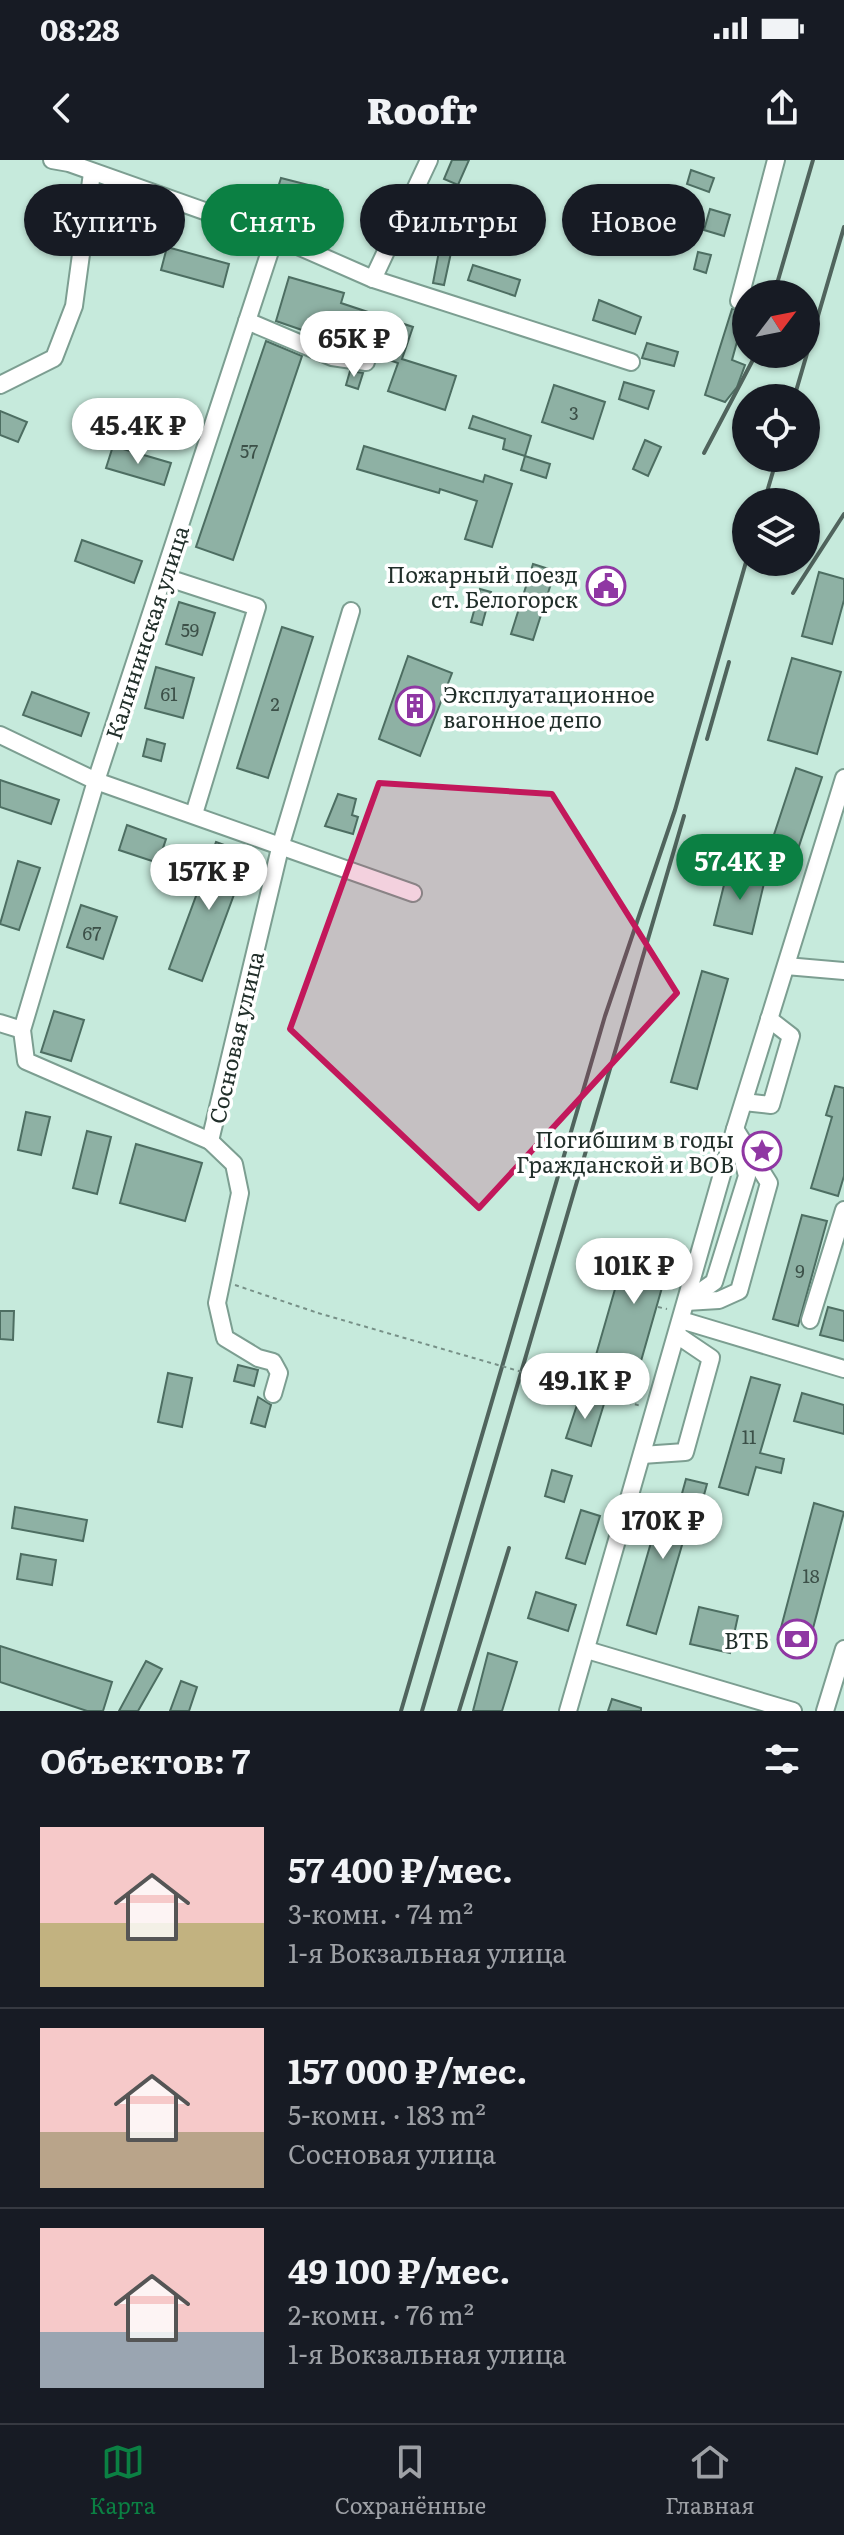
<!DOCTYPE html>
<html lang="ru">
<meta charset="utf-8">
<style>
:root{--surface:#171b24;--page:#20242c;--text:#f1f3f6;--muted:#9ea1a6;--line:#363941;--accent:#0b8043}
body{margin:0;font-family:Literata,serif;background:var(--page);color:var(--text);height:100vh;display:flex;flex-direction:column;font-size:30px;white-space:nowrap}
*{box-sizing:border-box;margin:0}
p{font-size:26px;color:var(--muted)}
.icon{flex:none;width:44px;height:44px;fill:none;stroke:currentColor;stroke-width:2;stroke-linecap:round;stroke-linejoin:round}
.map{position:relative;height:1551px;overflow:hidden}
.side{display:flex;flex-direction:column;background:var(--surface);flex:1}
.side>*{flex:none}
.guide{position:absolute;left:24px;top:24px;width:796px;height:72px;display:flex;gap:16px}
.needle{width:52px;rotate:58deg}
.fabs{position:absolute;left:732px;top:120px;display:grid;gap:16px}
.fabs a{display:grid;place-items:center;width:88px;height:88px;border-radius:50%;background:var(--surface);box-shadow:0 2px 6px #0004;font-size:40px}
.price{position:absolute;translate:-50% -68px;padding:0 18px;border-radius:28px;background:#fff;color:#222;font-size:26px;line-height:52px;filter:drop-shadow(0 2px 4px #0008)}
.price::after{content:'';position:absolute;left:50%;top:48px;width:24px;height:18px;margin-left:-12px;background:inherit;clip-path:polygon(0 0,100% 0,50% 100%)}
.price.active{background:var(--accent);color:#fff}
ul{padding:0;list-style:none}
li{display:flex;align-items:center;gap:24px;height:200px;padding:0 40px}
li+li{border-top:2px solid var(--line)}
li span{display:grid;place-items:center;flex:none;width:224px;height:160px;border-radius:0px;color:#555}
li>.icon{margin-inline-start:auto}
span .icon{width:96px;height:96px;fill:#fffc;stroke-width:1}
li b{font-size:34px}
h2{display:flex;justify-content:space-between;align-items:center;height:96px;padding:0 40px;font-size:34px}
.chip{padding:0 28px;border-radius:36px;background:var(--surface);box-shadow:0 2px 6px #0004;font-size:28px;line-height:72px}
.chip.active{background:var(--accent);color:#fff}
.status{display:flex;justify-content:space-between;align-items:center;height:56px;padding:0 40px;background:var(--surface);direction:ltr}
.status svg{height:22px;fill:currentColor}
header{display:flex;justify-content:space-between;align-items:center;height:104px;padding:0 40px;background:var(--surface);font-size:36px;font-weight:800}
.tab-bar{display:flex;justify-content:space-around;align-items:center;height:112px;border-top:2px solid var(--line);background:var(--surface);font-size:22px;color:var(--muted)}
.tab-bar a{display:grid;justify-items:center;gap:4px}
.tab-bar .active{color:var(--accent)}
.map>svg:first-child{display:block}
.building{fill:#8eb1a4;stroke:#4d6e62;stroke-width:2}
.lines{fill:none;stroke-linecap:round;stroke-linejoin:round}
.minor-casing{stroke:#7c9e91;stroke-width:20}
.path{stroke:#779087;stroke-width:2;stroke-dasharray:4 4;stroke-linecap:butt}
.minor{stroke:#fff;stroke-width:16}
.rail{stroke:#50645d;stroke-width:4}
.path-bridge{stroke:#779087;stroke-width:2;stroke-dasharray:4 4;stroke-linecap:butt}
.marked{fill:#c2185b;fill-opacity:0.2;stroke:#c2185b;stroke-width:6;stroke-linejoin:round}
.labels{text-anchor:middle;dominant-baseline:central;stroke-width:7;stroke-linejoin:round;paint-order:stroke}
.number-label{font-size:18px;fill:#3c5048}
.poi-label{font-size:22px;fill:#212f2a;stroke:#fff;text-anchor:end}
.street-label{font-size:22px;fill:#212f2a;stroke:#fff}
</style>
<div class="status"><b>08:28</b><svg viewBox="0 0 49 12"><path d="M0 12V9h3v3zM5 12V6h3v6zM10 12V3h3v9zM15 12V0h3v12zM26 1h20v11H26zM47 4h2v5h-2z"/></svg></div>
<header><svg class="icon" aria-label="back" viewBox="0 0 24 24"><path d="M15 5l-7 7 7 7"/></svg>Roofr<svg class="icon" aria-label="share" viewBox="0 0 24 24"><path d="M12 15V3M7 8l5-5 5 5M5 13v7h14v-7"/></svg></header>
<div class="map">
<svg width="844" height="1551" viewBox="0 0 844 1551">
<rect width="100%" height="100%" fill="#c6eadc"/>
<g class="building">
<path d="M 452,0 L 469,0 L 458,25 L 444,19 Z"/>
<path d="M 691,10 L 714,18 L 709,32 L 687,24 Z"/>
<path d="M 281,18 L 328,30 L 322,50 L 275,37 Z"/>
<path d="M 454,29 L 471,32 L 468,46 L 451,43 Z"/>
<path d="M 710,49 L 730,55 L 724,76 L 704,70 Z"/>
<path d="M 440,86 L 452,88 L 444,125 L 433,123 Z"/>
<path d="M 167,87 L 229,104 L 223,127 L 161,110 Z"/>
<path d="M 698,92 L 711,95 L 706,113 L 694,109 Z"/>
<path d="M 473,105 L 520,120 L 515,136 L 468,120 Z"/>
<path d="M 289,117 L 344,133 L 341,143 L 413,167 L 402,199 L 456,216 L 445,250 L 388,231 L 398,203 L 276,161 Z"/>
<path d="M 599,140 L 641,157 L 635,174 L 593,160 Z"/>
<path d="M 732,149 L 746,149 L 732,200 L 745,205 L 737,227 L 725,242 L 705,235 Z"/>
<path d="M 266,181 L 302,196 L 233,400 L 196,387 Z"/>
<path d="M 647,183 L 678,192 L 674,206 L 642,198 Z"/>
<path d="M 350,211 L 363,213 L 358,229 L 346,225 Z"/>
<path d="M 624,222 L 654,231 L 648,249 L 619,239 Z"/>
<path d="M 554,225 L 605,242 L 593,279 L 542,262 Z"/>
<path d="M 0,251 L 27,262 L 18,282 L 0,275 Z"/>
<path d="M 473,256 L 531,276 L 525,296 L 503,289 L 505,279 L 469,268 Z"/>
<path d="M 645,280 L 661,287 L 648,316 L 633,309 Z"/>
<path d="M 113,286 L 171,303 L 164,325 L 106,308 Z"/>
<path d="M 364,286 L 483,322 L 485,315 L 512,324 L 492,387 L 465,379 L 477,341 L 440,329 L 439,333 L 357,309 Z"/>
<path d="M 525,296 L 550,304 L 546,318 L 521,310 Z"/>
<path d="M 82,380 L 142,401 L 134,423 L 75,401 Z"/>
<path d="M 533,404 L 555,411 L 533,480 L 511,474 Z"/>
<path d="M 819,412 L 844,419 L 844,440 L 832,484 L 802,476 Z"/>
<path d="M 480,429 L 491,432 L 482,465 L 471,462 Z"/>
<path d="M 179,442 L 215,453 L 202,495 L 166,484 Z"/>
<path d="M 282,467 L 313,477 L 268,618 L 237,608 Z"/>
<path d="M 408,496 L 452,513 L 420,596 L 379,579 Z"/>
<path d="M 792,498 L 841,512 L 817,594 L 768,580 Z"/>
<path d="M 156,507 L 194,518 L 183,558 L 145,548 Z"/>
<path d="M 32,532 L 89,553 L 81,576 L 23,555 Z"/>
<path d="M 147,579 L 165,584 L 161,601 L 143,596 Z"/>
<path d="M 796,608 L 822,617 L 789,716 L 763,708 Z"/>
<path d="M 0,620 L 59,640 L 51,664 L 0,647 Z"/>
<path d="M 338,634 L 356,639 L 352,655 L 358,657 L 353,674 L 325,666 Z"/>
<path d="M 127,665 L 166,679 L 158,703 L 119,690 Z"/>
<path d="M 216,682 L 249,694 L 202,821 L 169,809 Z"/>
<path d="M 18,701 L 40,708 L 19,770 L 0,764 Z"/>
<path d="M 728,709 L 765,719 L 752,774 L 714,765 Z"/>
<path d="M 81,745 L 117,757 L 103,799 L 67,787 Z"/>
<path d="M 702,811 L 728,819 L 697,929 L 671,922 Z"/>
<path d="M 54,851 L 84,860 L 71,901 L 41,892 Z"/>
<path d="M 835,926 L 844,928 L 844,1016 L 838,1036 L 811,1028 L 832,957 L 826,955 Z"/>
<path d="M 26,952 L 50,957 L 41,995 L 18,990 Z"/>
<path d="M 87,971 L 111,977 L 97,1034 L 73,1028 Z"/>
<path d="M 136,984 L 202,1003 L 185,1061 L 120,1043 Z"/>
<path d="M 802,1055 L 827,1061 L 798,1166 L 773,1159 Z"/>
<path d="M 628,1084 L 671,1096 L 639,1208 L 596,1195 Z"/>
<path d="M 828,1147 L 844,1151 L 844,1181 L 820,1175 Z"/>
<path d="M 0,1151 L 14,1151 L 13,1180 L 0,1179 Z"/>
<path d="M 238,1205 L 258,1210 L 254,1226 L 234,1221 Z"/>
<path d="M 168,1213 L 192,1218 L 182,1267 L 158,1262 Z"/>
<path d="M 751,1217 L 780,1225 L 760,1293 L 784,1299 L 781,1313 L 756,1307 L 748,1335 L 719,1327 Z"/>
<path d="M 802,1233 L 844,1245 L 844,1274 L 794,1261 Z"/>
<path d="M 580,1236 L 604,1244 L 591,1286 L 566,1278 Z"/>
<path d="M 258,1237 L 271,1245 L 265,1267 L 251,1263 Z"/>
<path d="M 552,1310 L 572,1316 L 564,1342 L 545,1336 Z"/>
<path d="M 686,1319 L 707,1324 L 701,1346 L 694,1344 L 656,1474 L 627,1465 L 659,1355 L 675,1359 Z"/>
<path d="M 814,1343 L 844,1352 L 808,1487 L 778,1479 Z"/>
<path d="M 15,1347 L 87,1360 L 83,1381 L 12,1368 Z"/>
<path d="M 581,1350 L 600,1356 L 585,1404 L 566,1398 Z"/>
<path d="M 21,1394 L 56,1400 L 52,1425 L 17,1419 Z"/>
<path d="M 536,1432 L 576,1445 L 568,1471 L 528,1458 Z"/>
<path d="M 699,1447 L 738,1456 L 730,1493 L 690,1484 Z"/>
<path d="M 0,1486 L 112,1522 L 103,1551 L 87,1551 L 0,1522 Z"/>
<path d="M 488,1493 L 517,1502 L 502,1551 L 473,1551 Z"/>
<path d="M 146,1501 L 162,1509 L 138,1551 L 119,1551 Z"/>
<path d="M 181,1521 L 197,1527 L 189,1551 L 170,1551 Z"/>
<path d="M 612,1539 L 641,1548 L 641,1551 L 608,1551 Z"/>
</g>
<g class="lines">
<defs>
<g id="minor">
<path d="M 52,0 L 69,3 L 275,76 L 373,119 L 631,202"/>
<path d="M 373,119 L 429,0"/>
<path d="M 739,141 L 776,0"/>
<path d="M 247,161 L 332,197 L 366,202"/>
<path d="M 0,225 L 54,198 L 74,146 L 92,13"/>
<path d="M 165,417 L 257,447 L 194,654"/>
<path d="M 0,575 L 96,621 L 413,733"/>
<path d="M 786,806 L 844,811"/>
<path d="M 0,863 L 22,870"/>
<path d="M 744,942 L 771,945 L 791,876 L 769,859"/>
<path d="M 210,981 L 281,684 L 351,451"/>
<path d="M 687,1141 L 714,1122 L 747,1016 L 739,984"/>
<path d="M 686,1142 L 719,1140 L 739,1131 L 769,1023 L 735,969"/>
<path d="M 681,1160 L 844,1209"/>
<path d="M 810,1160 L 844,1050"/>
<path d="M 273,1234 L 279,1213 L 273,1202 L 258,1198 L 225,1178 L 217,1143 L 240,1033 L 234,1004 L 210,981 L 26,901 L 22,870 L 96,621 L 275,76"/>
<path d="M 642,1295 L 685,1292 L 711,1198 L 677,1175"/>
<path d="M 587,1490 L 793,1551"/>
<path d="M 568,1551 L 735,969 L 844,618"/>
<path d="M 825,1551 L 844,1489"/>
</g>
</defs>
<use href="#minor" class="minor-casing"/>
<g class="path">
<path d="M 235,1125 L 318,1153"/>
<path d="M 658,1147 L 667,1149"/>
<path d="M 581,1229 L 641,1246"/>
</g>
<use href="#minor" class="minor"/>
<g class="rail">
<path d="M 774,134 L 813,0"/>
<path d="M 794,238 L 844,67"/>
<path d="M 704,293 L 756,194"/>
<path d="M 764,342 L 777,298"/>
<path d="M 793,433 L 844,354"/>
<path d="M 707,579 L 729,502"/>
<path d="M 401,1551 L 605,856 L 675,650 L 746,402"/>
<path d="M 422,1551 L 684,656"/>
<path d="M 459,1551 L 509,1388"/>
</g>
<path class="path-bridge" d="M 318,1153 L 581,1229"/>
</g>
<path class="marked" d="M 379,623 L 552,634 L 677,833 L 479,1048 L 290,869 Z"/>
<defs>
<symbol id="civic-ring" viewBox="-11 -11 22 22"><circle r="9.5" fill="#fff" stroke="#8f37a3" stroke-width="1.5"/><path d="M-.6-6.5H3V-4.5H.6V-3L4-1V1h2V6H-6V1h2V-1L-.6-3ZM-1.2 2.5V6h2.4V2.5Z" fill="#8f37a3"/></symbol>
<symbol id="building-ring" viewBox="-11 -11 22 22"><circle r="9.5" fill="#fff" stroke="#8f37a3" stroke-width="1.5"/><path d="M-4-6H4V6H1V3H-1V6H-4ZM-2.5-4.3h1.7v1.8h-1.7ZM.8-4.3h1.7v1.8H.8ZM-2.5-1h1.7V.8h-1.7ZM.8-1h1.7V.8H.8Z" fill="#8f37a3"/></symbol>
<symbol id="sight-ring" viewBox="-11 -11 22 22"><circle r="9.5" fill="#fff" stroke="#8f37a3" stroke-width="1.5"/><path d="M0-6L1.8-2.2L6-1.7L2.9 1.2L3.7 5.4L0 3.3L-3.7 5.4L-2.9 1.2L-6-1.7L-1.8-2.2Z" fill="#8f37a3"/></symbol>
<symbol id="bank-ring" viewBox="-11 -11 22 22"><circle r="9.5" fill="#fff" stroke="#8f37a3" stroke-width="1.5"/><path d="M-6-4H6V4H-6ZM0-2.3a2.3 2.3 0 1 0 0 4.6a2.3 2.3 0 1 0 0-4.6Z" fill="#8f37a3"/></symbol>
</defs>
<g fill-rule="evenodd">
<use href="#civic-ring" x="584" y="404" width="44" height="44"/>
<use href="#building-ring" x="393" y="524" width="44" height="44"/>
<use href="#sight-ring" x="740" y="969" width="44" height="44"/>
<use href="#bank-ring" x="775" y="1457" width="44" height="44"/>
</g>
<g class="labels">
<g class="number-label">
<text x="574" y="252">3</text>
<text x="249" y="290">57</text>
<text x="190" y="469">59</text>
<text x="169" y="533">61</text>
<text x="275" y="543">2</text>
<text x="92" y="772">67</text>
<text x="800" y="1110">9</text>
<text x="749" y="1276">11</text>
<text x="811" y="1415">18</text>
</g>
<g class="poi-label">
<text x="578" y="413">Пожарный поезд<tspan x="578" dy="25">ст. Белогорск</tspan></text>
<text x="443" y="533" text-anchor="start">Эксплуатационное<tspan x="443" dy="25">вагонное депо</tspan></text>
<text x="734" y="978">Погибшим в годы<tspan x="734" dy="25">Гражданской и ВОВ</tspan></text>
<text x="769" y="1479">ВТБ</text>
</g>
<g class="street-label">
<text transform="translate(146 472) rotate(-72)">Калининская улица</text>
<text transform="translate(235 877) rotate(-77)">Сосновая улица</text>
</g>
</g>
</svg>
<div class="fabs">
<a><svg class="needle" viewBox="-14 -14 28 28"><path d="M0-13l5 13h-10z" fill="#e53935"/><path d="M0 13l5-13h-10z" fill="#9ea1a6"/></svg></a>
<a><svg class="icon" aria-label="locate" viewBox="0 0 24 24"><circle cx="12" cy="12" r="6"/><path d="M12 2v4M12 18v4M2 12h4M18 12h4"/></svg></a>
<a><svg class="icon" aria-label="layers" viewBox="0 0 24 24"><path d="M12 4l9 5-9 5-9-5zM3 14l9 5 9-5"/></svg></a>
</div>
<b class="price" style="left:354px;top:219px">65K ₽</b>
<b class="price" style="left:138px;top:306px">45.4K ₽</b>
<b class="price active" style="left:740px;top:742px">57.4K ₽</b>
<b class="price" style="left:209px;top:752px">157K ₽</b>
<b class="price" style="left:634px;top:1146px">101K ₽</b>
<b class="price" style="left:585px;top:1261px">49.1K ₽</b>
<b class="price" style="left:663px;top:1401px">170K ₽</b>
<div class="guide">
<a class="chip">Купить</a>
<a class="chip active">Снять</a>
<a class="chip">Фильтры</a>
<a class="chip">Новое</a>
</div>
</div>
<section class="side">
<h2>Объектов: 7<svg class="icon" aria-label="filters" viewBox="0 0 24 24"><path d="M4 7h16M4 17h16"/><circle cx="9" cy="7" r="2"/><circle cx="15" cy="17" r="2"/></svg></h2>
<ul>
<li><span style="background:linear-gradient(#f6c9c9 60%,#c2b280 0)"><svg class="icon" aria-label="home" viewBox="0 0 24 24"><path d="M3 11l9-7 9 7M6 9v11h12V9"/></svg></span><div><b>57 400 ₽/мес.</b><p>3-комн. · 74 m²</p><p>1-я Вокзальная улица</p></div></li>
<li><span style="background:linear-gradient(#f6c9c9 65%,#b9a48a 0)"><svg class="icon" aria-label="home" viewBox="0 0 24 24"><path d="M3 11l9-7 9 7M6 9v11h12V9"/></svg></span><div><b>157 000 ₽/мес.</b><p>5-комн. · 183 m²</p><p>Сосновая улица</p></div></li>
<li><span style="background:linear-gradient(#f6c9c9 65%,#9aa5b1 0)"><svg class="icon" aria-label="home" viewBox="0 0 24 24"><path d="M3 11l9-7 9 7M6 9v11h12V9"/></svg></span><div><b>49 100 ₽/мес.</b><p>2-комн. · 76 m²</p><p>1-я Вокзальная улица</p></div></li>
</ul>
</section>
<nav class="tab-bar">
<a class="active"><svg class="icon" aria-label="map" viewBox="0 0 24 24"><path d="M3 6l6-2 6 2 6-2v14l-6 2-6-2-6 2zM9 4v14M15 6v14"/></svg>Карта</a>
<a><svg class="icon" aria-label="saved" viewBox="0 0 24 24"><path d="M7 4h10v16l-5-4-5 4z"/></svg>Сохранённые</a>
<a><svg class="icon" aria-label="home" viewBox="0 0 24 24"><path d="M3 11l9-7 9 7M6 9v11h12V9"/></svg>Главная</a>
</nav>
